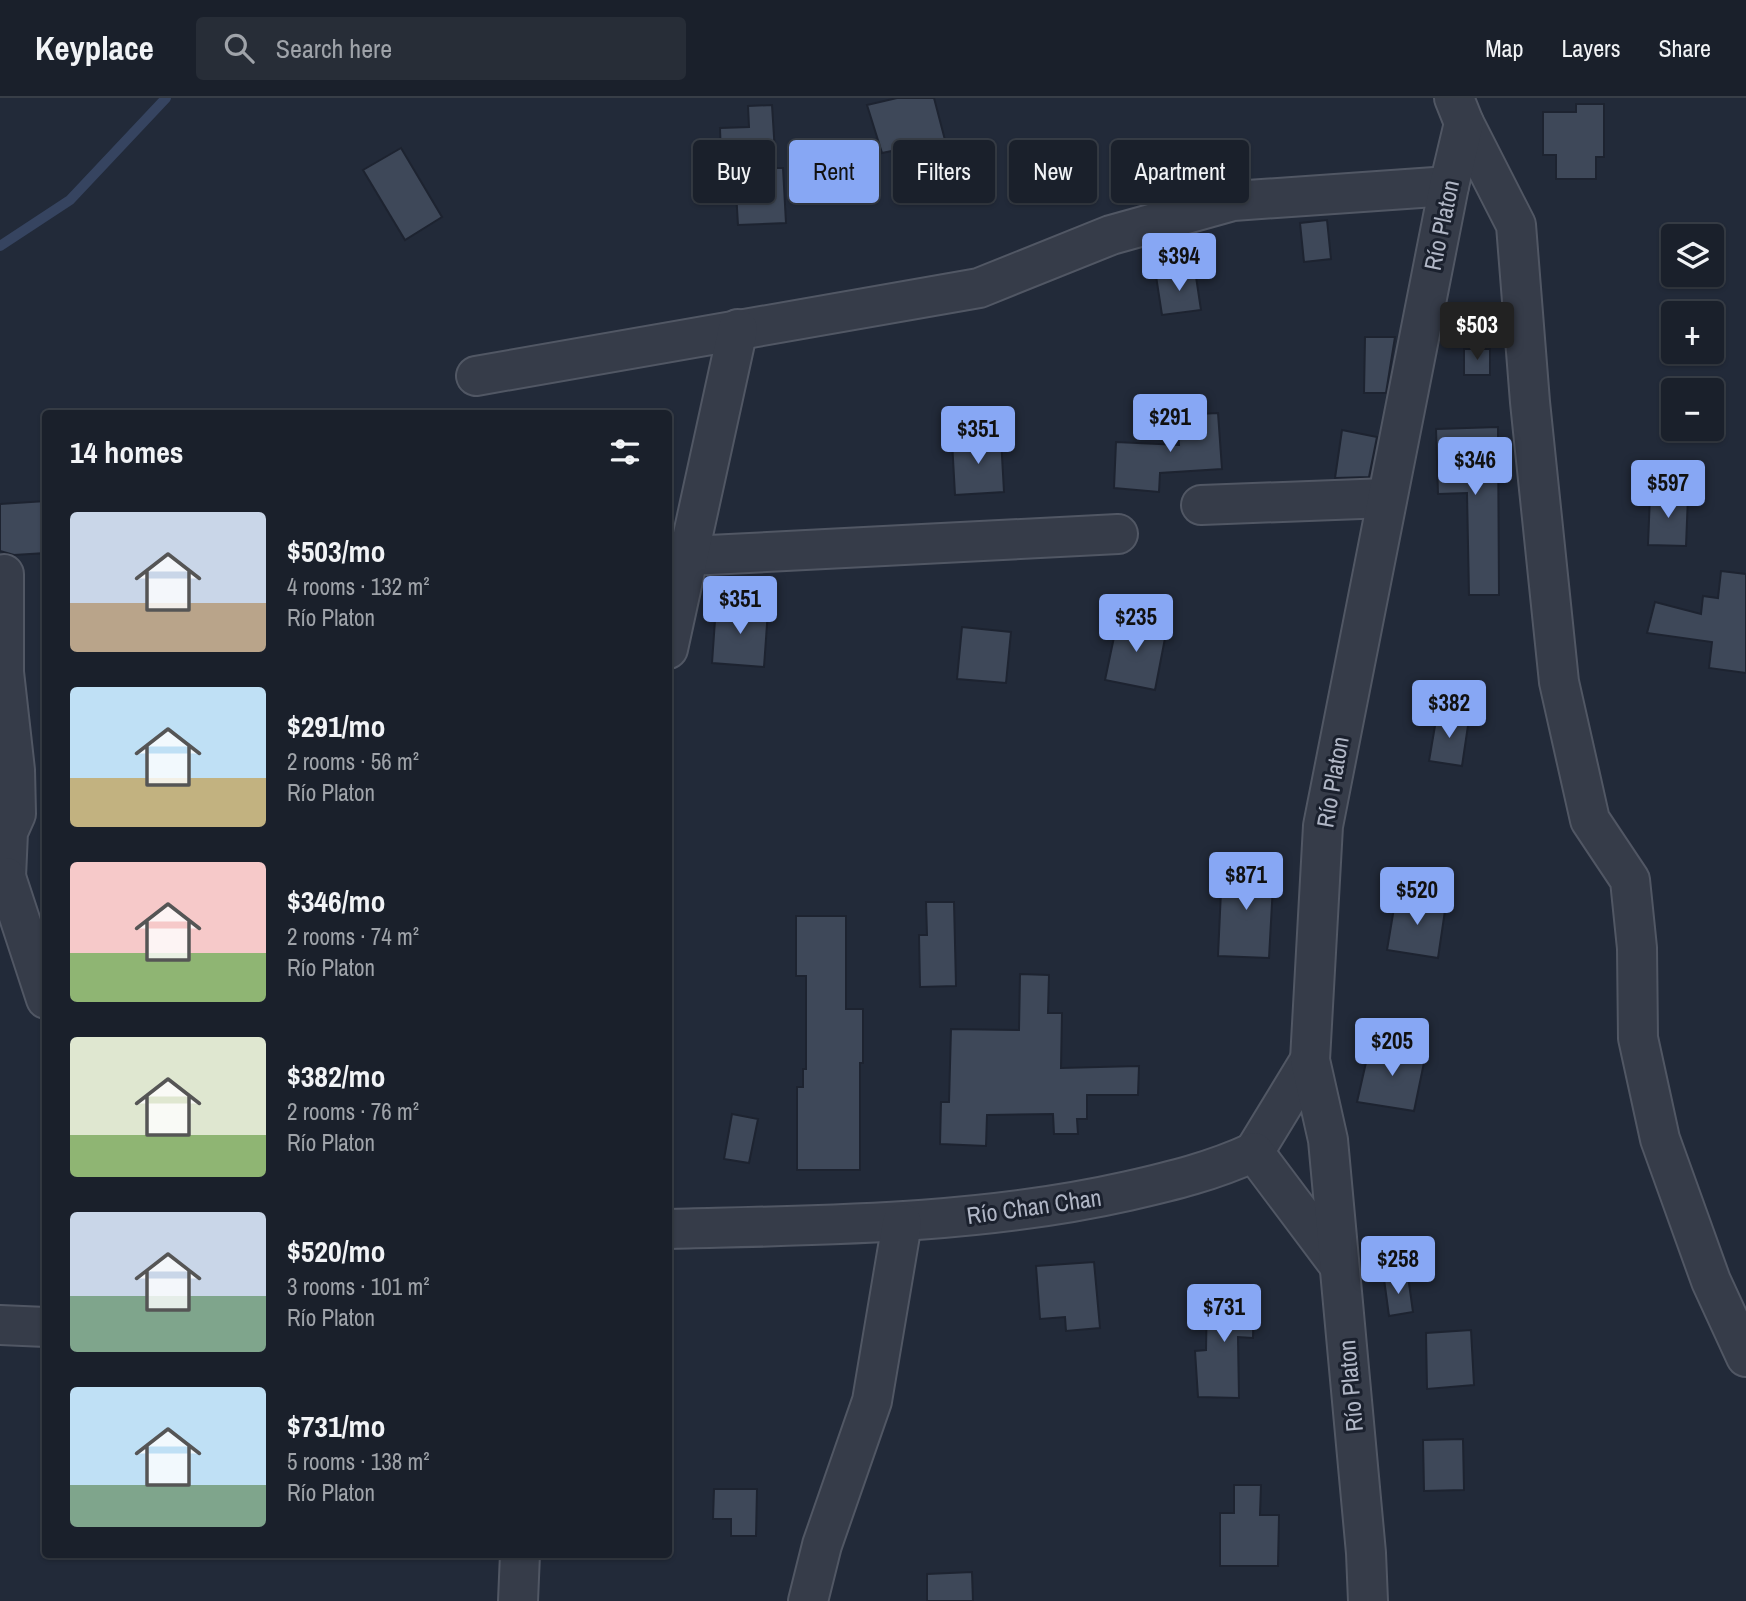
<!DOCTYPE html>
<meta charset="utf-8">
<style>
:root{--surface:#1a202b;--page:#272d37;--text:#f1f3f6;--muted:#9fa3a9;--line:#383e47;--accent:#87a7f4}
body{margin:0;font-family:"Archivo Narrow",sans-serif;background:var(--page);color:var(--text);height:100vh;display:flex;flex-direction:column;font-size:26px;white-space:nowrap}
*{box-sizing:border-box;margin:0}
p{font-size:23px;color:var(--muted)}
.icon{flex:none;width:38px;height:38px;fill:none;stroke:currentColor;stroke-width:2;stroke-linecap:round;stroke-linejoin:round}
.map{position:relative;flex:1;overflow:hidden}
.sheet{position:absolute;left:42px;top:312px;width:630px;height:1148px;display:flex;flex-direction:column;background:var(--surface);border-radius:7px;box-shadow:0 2px 5px #0004,0 0 0 2px var(--line)}
.sheet>*{flex:none}
.top-card{position:absolute;left:693px;top:42px;width:665px;height:63px;display:flex;gap:14px}
.fabs{position:absolute;left:1661px;top:126px;display:grid;gap:14px}
.fabs a{display:grid;place-items:center;width:63px;height:63px;border-radius:7px;background:var(--surface);box-shadow:0 2px 5px #0004,0 0 0 2px var(--line);font-size:35px}
.price{position:absolute;translate:-50% -60px;padding:0 16px;border-radius:7px;background:var(--accent);color:#111;font-size:23px;line-height:46px;filter:drop-shadow(0 2px 4px #0008)}
.price::after{content:'';position:absolute;left:50%;top:42px;width:21px;height:16px;margin-left:-10px;background:inherit;clip-path:polygon(0 0,100% 0,50% 100%)}
.price.on{background:#222;color:#fff}
ul{padding:0;list-style:none}
li{display:flex;align-items:center;gap:21px;height:175px;padding:0 28px}
li span{display:grid;place-items:center;flex:none;width:196px;height:140px;border-radius:7px;color:#555}
li>.icon{margin-inline-start:auto}
span .icon{width:84px;height:84px;fill:#fffc;stroke-width:1}
li b{font-size:30px}
h2{display:flex;justify-content:space-between;align-items:center;height:84px;padding:0 28px;font-size:30px}
.tag{padding:0 24px;border-radius:7px;background:var(--surface);box-shadow:0 2px 5px #0004,0 0 0 2px var(--line);font-size:24px;line-height:63px}
.tag.on{background:var(--accent);color:#111}
header{display:flex;align-items:center;gap:42px;box-sizing:border-box;height:98px;padding:0 35px;background:var(--surface);border-bottom:2px solid var(--line)}
header strong{font-size:33px}
nav{display:flex;gap:38px;margin-inline-start:auto;font-size:24px}
.search{width:490px;height:63px;background:var(--page);display:flex;align-items:center;gap:18px;box-sizing:border-box;padding:0 24px;border-radius:7px;color:var(--muted);font-size:26px}
.map>svg:first-child{display:block}
.lines{fill:none;stroke-linecap:round;stroke-linejoin:round}
.stream{stroke:#364460;stroke-width:10}
.building{fill:#3e4859;stroke:#1d2330;stroke-width:2}
.minor-casing{stroke:#515764;stroke-width:42}
.minor{stroke:#363c49;stroke-width:38}
.labels{text-anchor:middle;dominant-baseline:central;stroke-width:6;stroke-linejoin:round;paint-order:stroke}
.street-label{font-size:24px;fill:#b1b7c6;stroke:#1b212e}
</style>
<header>
<strong>Keyplace</strong>
<div class="search"><svg class="icon" aria-label="search" viewBox="0 0 24 24"><circle cx="10" cy="10" r="6"/><path d="M15 15l6 6"/></svg>Search here</div>
<nav><a>Map</a><a>Layers</a><a>Share</a></nav>
</header>
<div class="map">
<svg width="1746" height="1503" viewBox="0 0 1746 1503">
<rect width="100%" height="100%" fill="#222a39"/>
<g class="lines">
<path class="stream" d="M 0,148 L 70,102 L 166,0"/>
</g>
<g class="building">
<path d="M 897,0 L 934,0 L 945,42 L 882,55 L 867,7 Z"/>
<path d="M 1576,6 L 1604,6 L 1604,59 L 1596,59 L 1596,81 L 1556,81 L 1556,57 L 1543,57 L 1543,14 L 1576,14 Z"/>
<path d="M 772,7 L 776,70 L 783,70 L 786,125 L 738,127 L 734,59 L 721,60 L 720,30 L 749,29 L 748,8 Z"/>
<path d="M 401,50 L 442,119 L 405,142 L 363,72 Z"/>
<path d="M 1327,122 L 1331,161 L 1304,164 L 1300,125 Z"/>
<path d="M 1195,172 L 1201,212 L 1162,217 L 1156,178 Z"/>
<path d="M 1365,239 L 1395,239 L 1386,295 L 1364,295 Z"/>
<rect x="1464" y="251" width="26" height="26"/>
<path d="M 1218,315 L 1222,371 L 1160,375 L 1159,394 L 1114,390 L 1116,344 L 1179,347 L 1177,317 Z"/>
<path d="M 1498,329 L 1499,497 L 1469,497 L 1467,395 L 1438,396 L 1436,331 Z"/>
<path d="M 1342,332 L 1377,339 L 1369,379 L 1335,380 Z"/>
<path d="M 1001,340 L 1004,394 L 955,397 L 952,343 Z"/>
<path d="M 1650,397 L 1688,398 L 1686,448 L 1648,447 Z"/>
<path d="M 46,403 L 46,455 L 14,457 L 0,453 L 0,406 Z"/>
<path d="M 1721,473 L 1746,476 L 1746,575 L 1709,570 L 1712,544 L 1647,535 L 1655,504 L 1701,516 L 1703,498 L 1718,500 Z"/>
<path d="M 716,508 L 768,512 L 764,569 L 712,565 Z"/>
<path d="M 1118,520 L 1167,530 L 1155,592 L 1105,582 Z"/>
<path d="M 962,529 L 1011,534 L 1006,585 L 957,581 Z"/>
<path d="M 1437,616 L 1469,621 L 1462,668 L 1429,663 Z"/>
<path d="M 1233,767 L 1274,769 L 1269,860 L 1218,858 L 1222,771 L 1232,772 Z"/>
<path d="M 1396,798 L 1446,806 L 1438,860 L 1387,852 Z"/>
<path d="M 926,804 L 954,804 L 956,888 L 920,889 L 919,837 L 927,837 Z"/>
<path d="M 796,818 L 846,818 L 846,911 L 863,911 L 863,965 L 860,965 L 860,1072 L 797,1072 L 797,989 L 803,989 L 803,971 L 806,971 L 806,878 L 796,878 Z"/>
<path d="M 1020,876 L 1049,877 L 1048,915 L 1062,915 L 1061,970 L 1139,968 L 1138,997 L 1087,997 L 1087,1021 L 1077,1021 L 1078,1036 L 1054,1036 L 1053,1016 L 987,1017 L 986,1048 L 940,1046 L 941,1004 L 949,1004 L 951,931 L 1019,932 Z"/>
<path d="M 1370,947 L 1426,955 L 1414,1013 L 1357,1004 Z"/>
<path d="M 732,1016 L 758,1021 L 749,1065 L 724,1061 Z"/>
<path d="M 1094,1164 L 1100,1230 L 1066,1233 L 1065,1219 L 1040,1221 L 1036,1168 Z"/>
<path d="M 1408,1178 L 1413,1214 L 1389,1218 L 1384,1181 Z"/>
<path d="M 1207,1195 L 1254,1197 L 1253,1240 L 1238,1239 L 1239,1300 L 1198,1299 L 1195,1253 L 1206,1252 Z"/>
<path d="M 1471,1232 L 1474,1287 L 1427,1291 L 1426,1235 Z"/>
<path d="M 1463,1341 L 1464,1392 L 1424,1393 L 1423,1342 Z"/>
<path d="M 1234,1387 L 1261,1387 L 1260,1417 L 1279,1417 L 1278,1468 L 1220,1468 L 1220,1415 L 1234,1415 Z"/>
<path d="M 714,1391 L 757,1391 L 756,1438 L 731,1438 L 731,1421 L 713,1421 Z"/>
<path d="M 972,1474 L 973,1503 L 927,1503 L 927,1476 Z"/>
</g>
<g class="lines">
<defs>
<g id="minor">
<path d="M 1464,25 L 1516,127 L 1530,304 L 1559,584 L 1590,722 L 1630,782 L 1637,850 L 1638,940 L 1660,1041 L 1711,1183 L 1746,1259"/>
<path d="M 476,278 L 979,190 L 1111,137 L 1233,103 L 1449,88"/>
<path d="M 1201,407 L 1387,400"/>
<path d="M 689,458 L 1118,436"/>
<path d="M 4,476 L 4,574 L 15,672 L 16,716 L 8,734 L 6,779"/>
<path d="M 668,551 L 738,231"/>
<path d="M 0,779 L 6,779 L 46,901"/>
<path d="M 1254,1054 L 1310,962"/>
<path d="M 668,1131 C 822,1127 977,1127 1128,1093 C 1172,1083 1213,1073 1254,1054 L 1338,1166"/>
<path d="M 0,1227 L 46,1229"/>
<path d="M 518,1503 L 520,1456"/>
<path d="M 808,1503 L 822,1447 L 872,1303 L 902,1125"/>
<path d="M 1368,1503 L 1366,1455 L 1328,1042 L 1310,962 L 1323,728 L 1449,88 L 1464,25 L 1454,0"/>
</g>
</defs>
<use href="#minor" class="minor-casing"/>
<use href="#minor" class="minor"/>
</g>
<g class="labels">
<g class="street-label">
<text transform="translate(1441 127) rotate(-78)">Río Platon</text>
<text transform="translate(1332 684) rotate(-80)">Río Platon</text>
<text transform="translate(1034 1108) rotate(-8)">Río Chan Chan</text>
<text transform="translate(1350 1288) rotate(-95)">Río Platon</text>
</g>
</g>
</svg>
<div class="fabs">
<a><svg class="icon" aria-label="layers" viewBox="0 0 24 24"><path d="M12 4l9 5-9 5-9-5zM3 14l9 5 9-5"/></svg></a>
<a>+</a>
<a>−</a>
</div>
<b class="price" style="left:1179px;top:195px">$394</b>
<b class="price on" style="left:1477px;top:264px">$503</b>
<b class="price" style="left:1170px;top:356px">$291</b>
<b class="price" style="left:978px;top:368px">$351</b>
<b class="price" style="left:1475px;top:399px">$346</b>
<b class="price" style="left:1668px;top:422px">$597</b>
<b class="price" style="left:740px;top:538px">$351</b>
<b class="price" style="left:1136px;top:556px">$235</b>
<b class="price" style="left:1449px;top:642px">$382</b>
<b class="price" style="left:1246px;top:814px">$871</b>
<b class="price" style="left:1417px;top:829px">$520</b>
<b class="price" style="left:1392px;top:980px">$205</b>
<b class="price" style="left:1398px;top:1198px">$258</b>
<b class="price" style="left:1224px;top:1246px">$731</b>
<div class="top-card">
<a class="tag">Buy</a>
<a class="tag on">Rent</a>
<a class="tag">Filters</a>
<a class="tag">New</a>
<a class="tag">Apartment</a>
</div>
<section class="sheet">
<h2>14 homes<svg class="icon" aria-label="filters" viewBox="0 0 24 24"><path d="M4 7h16M4 17h16"/><circle cx="9" cy="7" r="2"/><circle cx="15" cy="17" r="2"/></svg></h2>
<ul>
<li><span style="background:linear-gradient(#c9d6e8 65%,#b9a48a 0)"><svg class="icon" aria-label="home" viewBox="0 0 24 24"><path d="M3 11l9-7 9 7M6 9v11h12V9"/></svg></span><div><b>$503/mo</b><p>4 rooms · 132 m²</p><p>Río Platon</p></div></li>
<li><span style="background:linear-gradient(#bfe0f5 65%,#c2b280 0)"><svg class="icon" aria-label="home" viewBox="0 0 24 24"><path d="M3 11l9-7 9 7M6 9v11h12V9"/></svg></span><div><b>$291/mo</b><p>2 rooms · 56 m²</p><p>Río Platon</p></div></li>
<li><span style="background:linear-gradient(#f6c9c9 65%,#8fb573 0)"><svg class="icon" aria-label="home" viewBox="0 0 24 24"><path d="M3 11l9-7 9 7M6 9v11h12V9"/></svg></span><div><b>$346/mo</b><p>2 rooms · 74 m²</p><p>Río Platon</p></div></li>
<li><span style="background:linear-gradient(#dfe7d0 70%,#8fb573 0)"><svg class="icon" aria-label="home" viewBox="0 0 24 24"><path d="M3 11l9-7 9 7M6 9v11h12V9"/></svg></span><div><b>$382/mo</b><p>2 rooms · 76 m²</p><p>Río Platon</p></div></li>
<li><span style="background:linear-gradient(#c9d6e8 60%,#7fa58c 0)"><svg class="icon" aria-label="home" viewBox="0 0 24 24"><path d="M3 11l9-7 9 7M6 9v11h12V9"/></svg></span><div><b>$520/mo</b><p>3 rooms · 101 m²</p><p>Río Platon</p></div></li>
<li><span style="background:linear-gradient(#bfe0f5 70%,#7fa58c 0)"><svg class="icon" aria-label="home" viewBox="0 0 24 24"><path d="M3 11l9-7 9 7M6 9v11h12V9"/></svg></span><div><b>$731/mo</b><p>5 rooms · 138 m²</p><p>Río Platon</p></div></li>
</ul>
</section>
</div>
